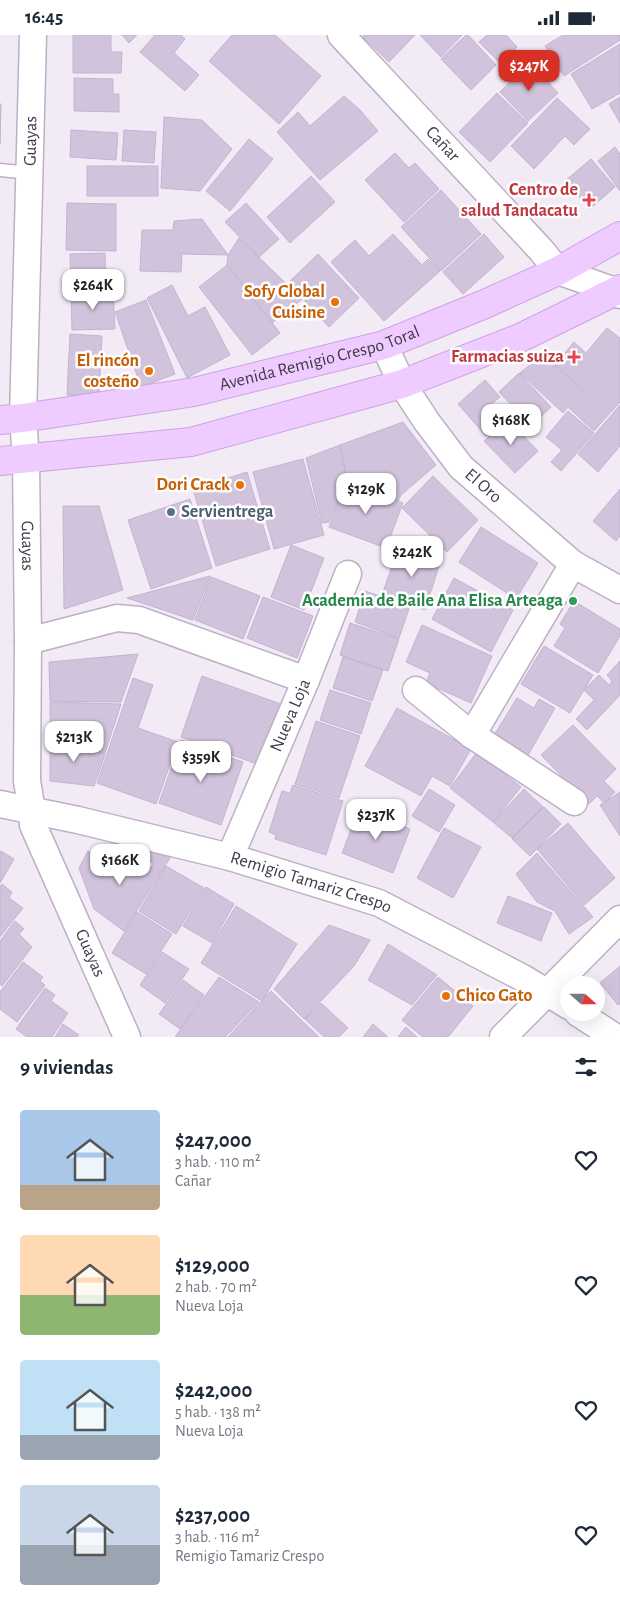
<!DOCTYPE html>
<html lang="es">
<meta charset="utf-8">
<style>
:root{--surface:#fff;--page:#f6f6f7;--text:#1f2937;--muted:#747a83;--accent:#d93025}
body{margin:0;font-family:"Alegreya Sans",sans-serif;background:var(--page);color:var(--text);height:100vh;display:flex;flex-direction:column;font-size:19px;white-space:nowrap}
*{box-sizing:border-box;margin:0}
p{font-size:16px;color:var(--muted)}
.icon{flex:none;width:28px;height:28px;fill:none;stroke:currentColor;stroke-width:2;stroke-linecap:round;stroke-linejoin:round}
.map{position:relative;height:1002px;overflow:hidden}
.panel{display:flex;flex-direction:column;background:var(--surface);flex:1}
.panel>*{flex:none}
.needle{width:32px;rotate:111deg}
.fabs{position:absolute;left:560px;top:941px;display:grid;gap:10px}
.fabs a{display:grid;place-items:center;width:45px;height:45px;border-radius:50%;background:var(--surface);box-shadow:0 5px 20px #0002;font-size:25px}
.price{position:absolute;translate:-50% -42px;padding:0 11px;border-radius:10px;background:#fff;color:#222;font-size:16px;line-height:32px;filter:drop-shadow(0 1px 2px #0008)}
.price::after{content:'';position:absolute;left:50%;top:30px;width:15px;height:11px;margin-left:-8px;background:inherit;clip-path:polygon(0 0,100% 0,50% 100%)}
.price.current{background:var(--accent);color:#fff}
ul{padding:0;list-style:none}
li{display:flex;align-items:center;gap:15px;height:125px;padding:0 20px}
li span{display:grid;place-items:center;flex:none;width:140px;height:100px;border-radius:5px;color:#555}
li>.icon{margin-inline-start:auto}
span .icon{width:60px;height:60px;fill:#fffc;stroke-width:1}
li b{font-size:21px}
h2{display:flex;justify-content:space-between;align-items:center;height:60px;padding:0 20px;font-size:21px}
.status{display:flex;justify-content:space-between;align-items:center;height:35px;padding:0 25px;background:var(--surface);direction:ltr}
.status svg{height:14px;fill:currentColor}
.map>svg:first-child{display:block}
.building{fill:#d0c3db;stroke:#c4b3d3}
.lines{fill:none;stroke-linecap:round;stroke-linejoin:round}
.service-casing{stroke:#bcb0c5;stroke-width:15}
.minor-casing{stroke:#bcb0c5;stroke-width:29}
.secondary-casing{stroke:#cda3e2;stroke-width:30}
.service{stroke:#fff;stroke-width:12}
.minor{stroke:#fff;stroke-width:26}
.secondary{stroke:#efccff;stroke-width:28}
.health-dot{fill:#e0444e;stroke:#fff;stroke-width:2}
.food-dot{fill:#e8710a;stroke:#fff;stroke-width:2}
.service-dot{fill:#5c6f8a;stroke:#fff;stroke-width:2}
.leisure-dot{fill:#2e9e5b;stroke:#fff;stroke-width:2}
.labels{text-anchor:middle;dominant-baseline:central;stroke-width:5;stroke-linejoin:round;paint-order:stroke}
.street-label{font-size:18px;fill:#42394b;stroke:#fff}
.health-label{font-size:18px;font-weight:bold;fill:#be3a42;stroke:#fff;text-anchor:end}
.food-label{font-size:18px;font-weight:bold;fill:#c56008;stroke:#fff;text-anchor:end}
.service-label{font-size:18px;font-weight:bold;fill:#4e5e75;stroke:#fff;text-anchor:start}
.leisure-label{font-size:18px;font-weight:bold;fill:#27864d;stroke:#fff;text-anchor:end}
</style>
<div class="status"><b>16:45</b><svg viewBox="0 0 49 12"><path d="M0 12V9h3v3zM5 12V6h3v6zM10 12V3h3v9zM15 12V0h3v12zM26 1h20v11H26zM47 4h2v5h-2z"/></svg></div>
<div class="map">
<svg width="620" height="1002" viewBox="0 0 620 1002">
<rect width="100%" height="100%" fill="#f2ebf6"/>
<g class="building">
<path d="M 73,0 L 111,0 L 111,17 L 122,17 L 121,38 L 73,38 Z"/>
<path d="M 122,0 L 137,0 L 129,8 Z"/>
<path d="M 155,0 L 181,0 L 185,4 L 174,18 L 199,40 L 185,56 L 140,17 Z"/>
<path d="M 232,0 L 275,0 L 321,41 L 279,89 L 209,26 Z"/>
<path d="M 364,0 L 415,0 L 389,27 L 363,2 Z"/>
<path d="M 420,0 L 462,0 L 441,22 Z"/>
<path d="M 466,0 L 468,0 L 496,30 L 471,55 L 441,24 Z"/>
<path d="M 487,0 L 506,0 L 517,12 L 500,28 L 479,7 Z"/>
<path d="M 563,0 L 620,0 L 620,5 L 564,41 L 545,11 Z"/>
<path d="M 620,9 L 620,58 L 592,74 L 571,39 Z"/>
<path d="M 530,28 L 558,58 L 528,86 L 500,57 Z"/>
<path d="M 74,43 L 113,44 L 113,59 L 119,59 L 119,77 L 74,76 Z"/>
<path d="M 497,58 L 528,88 L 490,127 L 459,97 Z"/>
<path d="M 344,61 L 360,75 L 378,96 L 320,145 L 277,97 L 298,77 L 310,91 Z"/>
<path d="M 620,62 L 620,88 L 609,69 Z"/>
<path d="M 557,63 L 590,94 L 574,110 L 565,101 L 534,134 L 511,111 Z"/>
<path d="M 0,69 L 1,69 L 0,109 Z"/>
<path d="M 164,82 L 202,85 L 232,114 L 200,156 L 161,153 Z"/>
<path d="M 71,95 L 118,98 L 116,125 L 70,122 Z"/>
<path d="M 124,95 L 156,97 L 154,128 L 122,126 Z"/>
<path d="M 249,104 L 273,124 L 230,176 L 206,156 Z"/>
<path d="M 615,112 L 620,119 L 620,156 L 598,126 Z"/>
<path d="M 395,118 L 409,133 L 415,128 L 439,154 L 404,187 L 365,145 Z"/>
<path d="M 591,124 L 615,152 L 590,174 L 565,146 Z"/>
<rect x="87" y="131" width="71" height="30"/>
<path d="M 311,141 L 335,167 L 290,208 L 267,182 Z"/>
<path d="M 441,155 L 481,199 L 441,236 L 401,192 Z"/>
<path d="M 67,168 L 116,169 L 116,216 L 66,215 Z"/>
<path d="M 246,168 L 279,204 L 259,222 L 225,187 Z"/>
<path d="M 202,184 L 228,220 L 182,219 L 181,237 L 140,236 L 142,195 L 173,195 L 174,186 Z"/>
<path d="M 393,199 L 422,230 L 428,224 L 440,236 L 384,286 L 331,227 L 355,205 L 369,221 Z"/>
<path d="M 484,199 L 504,222 L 463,259 L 443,237 Z"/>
<path d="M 239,203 L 302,264 L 272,288 L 227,230 L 228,220 Z"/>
<path d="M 105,218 L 106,256 L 71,257 L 70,219 Z"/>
<path d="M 318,219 L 359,263 L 329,292 L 288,248 Z"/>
<path d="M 227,230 L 280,298 L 252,320 L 199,252 Z"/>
<path d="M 172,250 L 188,281 L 205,272 L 230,320 L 187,343 L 147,263 Z"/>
<path d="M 113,256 L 115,294 L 72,295 L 71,257 Z"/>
<path d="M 146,265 L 175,339 L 141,352 L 115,277 Z"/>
<path d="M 607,293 L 620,303 L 620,367 L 611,377 L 555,330 L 574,307 L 586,318 Z"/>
<path d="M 70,299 L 102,301 L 99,361 L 67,360 Z"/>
<path d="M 542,320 L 610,378 L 594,396 L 568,372 L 563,378 L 520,338 Z"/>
<path d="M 519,338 L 551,372 L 531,391 L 499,357 Z"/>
<path d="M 485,345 L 500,362 L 488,372 L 502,388 L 486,401 L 458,369 Z"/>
<path d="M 620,370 L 620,411 L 598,437 L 578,419 Z"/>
<path d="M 568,376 L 594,398 L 561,436 L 551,427 L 562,415 L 546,402 Z"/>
<path d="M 507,384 L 538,416 L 515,438 L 484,406 Z"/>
<path d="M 403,387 L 436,430 L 401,460 L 398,466 L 347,446 L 340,410 Z"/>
<path d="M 340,410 L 347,446 L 329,487 L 322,488 L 306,423 Z"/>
<path d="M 303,424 L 324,500 L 274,514 L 253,437 Z"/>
<path d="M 247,437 L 270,514 L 216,531 L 193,454 Z"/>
<path d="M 433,441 L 478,485 L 447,517 L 402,473 Z"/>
<path d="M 347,446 L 403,468 L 386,513 L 329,492 Z"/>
<path d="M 620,454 L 620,501 L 616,506 L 593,486 Z"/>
<path d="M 190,464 L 212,533 L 151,554 L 128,485 Z"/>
<path d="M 63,471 L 99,471 L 123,555 L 64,574 Z"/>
<path d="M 481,492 L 538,528 L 516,564 L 459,527 Z"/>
<path d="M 291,510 L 324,523 L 304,575 L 271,562 Z"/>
<path d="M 399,511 L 441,525 L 425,575 L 382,560 Z"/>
<path d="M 210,541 L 193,585 L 127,563 Z"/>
<path d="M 211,542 L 260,561 L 243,604 L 195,585 Z"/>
<path d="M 454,543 L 513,575 L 491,617 L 432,584 Z"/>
<path d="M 365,556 L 410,571 L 399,603 L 355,587 Z"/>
<path d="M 263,562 L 313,581 L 297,623 L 247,603 Z"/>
<path d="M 574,566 L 620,594 L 620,601 L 598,638 L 554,611 L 565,593 L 560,589 Z"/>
<path d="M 350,588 L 399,604 L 388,636 L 340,620 Z"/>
<path d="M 422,590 L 492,621 L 471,668 L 426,648 L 430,638 L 406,627 Z"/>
<path d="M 544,611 L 593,640 L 570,678 L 521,649 Z"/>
<path d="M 138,619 L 121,667 L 50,666 L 49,627 Z"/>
<path d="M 343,622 L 383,635 L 372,666 L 333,653 Z"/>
<path d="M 620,626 L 620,660 L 587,695 L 576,684 L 594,665 L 584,655 L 599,640 L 609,650 L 612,646 L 607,640 Z"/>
<path d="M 202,641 L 281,669 L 260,730 L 181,702 Z"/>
<path d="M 133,643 L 153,650 L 138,693 L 178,707 L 156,769 L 97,748 Z"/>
<path d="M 330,655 L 371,668 L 361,699 L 320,685 Z"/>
<path d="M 517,663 L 534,673 L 539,664 L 555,673 L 527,722 L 493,702 Z"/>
<path d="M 50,667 L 121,669 L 105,718 L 50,700 Z"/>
<path d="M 397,673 L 471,714 L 450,751 L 432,741 L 421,761 L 365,731 Z"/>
<path d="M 316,686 L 360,701 L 339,763 L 295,749 Z"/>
<path d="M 573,690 L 616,734 L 604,746 L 615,757 L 604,768 L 597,761 L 589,769 L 541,720 Z"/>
<path d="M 50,702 L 105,719 L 94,751 L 50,746 Z"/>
<path d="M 181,705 L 243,727 L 221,790 L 159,768 Z"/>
<path d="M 477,717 L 521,752 L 493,787 L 450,753 Z"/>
<path d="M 293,750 L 343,766 L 326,820 L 275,804 L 276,800 L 269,797 L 282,756 L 290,758 Z"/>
<path d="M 429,754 L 455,770 L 439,797 L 412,781 Z"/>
<path d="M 524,754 L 543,772 L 512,803 L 493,787 Z"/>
<path d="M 620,757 L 620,801 L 600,770 Z"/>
<path d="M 544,772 L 561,789 L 530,821 L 512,804 Z"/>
<path d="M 359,774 L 410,794 L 393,838 L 342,818 Z"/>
<path d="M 568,788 L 615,843 L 584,870 L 537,814 Z"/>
<path d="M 444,793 L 481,812 L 453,863 L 417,843 Z"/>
<path d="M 139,813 L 170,823 L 124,896 L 94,874 L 79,833 L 88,816 L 99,825 L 101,820 L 112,827 L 109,835 L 122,844 L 131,827 L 147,838 L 154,828 L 135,821 Z"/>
<path d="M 1,816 L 14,824 L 0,848 L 0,817 Z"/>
<path d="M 537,818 L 593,882 L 569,899 L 555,876 L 537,867 L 516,839 Z"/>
<path d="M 166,831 L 204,853 L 176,899 L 139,876 Z"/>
<path d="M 2,849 L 12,857 L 9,863 L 23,873 L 0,902 L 0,852 Z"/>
<path d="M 206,852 L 234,869 L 212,908 L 183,891 Z"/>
<path d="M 508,861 L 552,878 L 541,906 L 497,888 Z"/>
<path d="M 236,871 L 297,909 L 262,966 L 201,928 Z"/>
<path d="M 137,877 L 172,899 L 146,939 L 112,918 Z"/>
<path d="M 15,886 L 24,894 L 19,899 L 32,912 L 2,951 L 0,949 L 0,906 Z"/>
<path d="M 329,890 L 370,905 L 354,931 L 304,984 L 274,954 Z"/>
<path d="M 388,909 L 437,940 L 412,970 L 368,945 Z"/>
<path d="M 162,917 L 189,934 L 165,968 L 140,950 Z"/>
<path d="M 23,927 L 43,942 L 40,946 L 45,950 L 17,987 L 0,974 L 0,957 Z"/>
<path d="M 620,931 L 620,969 L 618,970 L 600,948 Z"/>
<path d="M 219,942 L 259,967 L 225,1002 L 175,1002 Z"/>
<path d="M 438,942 L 473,971 L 448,1002 L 423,1002 L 402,985 Z"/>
<path d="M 183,945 L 204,960 L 180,994 L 159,979 Z"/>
<path d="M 45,953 L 55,960 L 51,966 L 68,978 L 52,1002 L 27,1002 L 16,994 Z"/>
<path d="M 271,956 L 319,1002 L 228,1002 Z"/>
<path d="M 321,968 L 348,993 L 339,1002 L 324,1002 L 305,984 Z"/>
<path d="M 63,989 L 79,1000 L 77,1002 L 55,1002 Z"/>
<path d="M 373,989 L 388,1002 L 363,1002 Z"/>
<path d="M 406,992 L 417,1002 L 398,1002 Z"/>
</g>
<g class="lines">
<defs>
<path id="service" d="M 0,135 L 30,138"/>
<g id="minor">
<path id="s1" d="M 33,0 L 23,383 L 26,424 L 28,606 L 27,746 L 32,776 L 33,790 L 127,1002"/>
<path id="s2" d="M 341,0 L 541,215 L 558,236 L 615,256 L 620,260"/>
<path id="s3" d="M 384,310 L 402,349 L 427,387 L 461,432 L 573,529 L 620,555"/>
<path d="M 28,606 L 117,583 L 139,585 L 306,645"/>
<path d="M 416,655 L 472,700 L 574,767"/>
<path d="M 472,700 L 573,529"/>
<path id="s4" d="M 0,769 L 78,785 L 230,822 L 379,868 L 523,943 L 569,971"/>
<path id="s5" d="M 230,822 L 306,645 L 348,539"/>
<path d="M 578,978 L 615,1002"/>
<path d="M 503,1002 L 620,884"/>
</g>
<g id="secondary">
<path id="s6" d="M 0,385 L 23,383 L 194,357 L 384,310 L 485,269 L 558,236 L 620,201"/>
<path d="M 0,426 L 191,407 L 402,349 L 520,303 L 620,254"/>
</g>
</defs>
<use href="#service" class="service-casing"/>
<use href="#minor" class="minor-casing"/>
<use href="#secondary" class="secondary-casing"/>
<use href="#service" class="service"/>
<use href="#minor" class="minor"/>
<use href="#secondary" class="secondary"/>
</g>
<g class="health-dot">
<path d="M586.5 157.5h5v5h5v5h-5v5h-5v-5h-5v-5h5z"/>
<path d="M571.5 314.5h5v5h5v5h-5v5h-5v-5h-5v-5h5z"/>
</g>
<g class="food-dot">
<circle cx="335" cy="267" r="5"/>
<circle cx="149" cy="336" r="5"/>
<circle cx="240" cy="450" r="5"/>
<circle cx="446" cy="961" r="5"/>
</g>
<circle class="service-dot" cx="171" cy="477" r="5"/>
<circle class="leisure-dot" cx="573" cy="566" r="5"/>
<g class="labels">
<g class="street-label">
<text transform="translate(31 106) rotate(-89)">Guayas</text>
<text stroke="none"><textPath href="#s2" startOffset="149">Cañar</textPath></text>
<text stroke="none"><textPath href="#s6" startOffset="326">Avenida Remigio Crespo Toral</textPath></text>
<text stroke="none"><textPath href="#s3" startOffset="174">El Oro</textPath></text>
<text stroke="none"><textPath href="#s1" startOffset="511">Guayas</textPath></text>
<text stroke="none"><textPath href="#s5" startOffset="154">Nueva Loja</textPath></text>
<text stroke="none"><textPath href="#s4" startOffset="321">Remigio Tamariz Crespo</textPath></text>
<text stroke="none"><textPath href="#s1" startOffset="931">Guayas</textPath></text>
</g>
<g class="health-label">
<text x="578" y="155">Centro de<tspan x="578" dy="21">salud Tandacatu</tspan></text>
<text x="564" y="322">Farmacias suiza</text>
</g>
<g class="food-label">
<text x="325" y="257">Sofy Global<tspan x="325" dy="21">Cuisine</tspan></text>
<text x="139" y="326">El rincón<tspan x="139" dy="21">costeño</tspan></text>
<text x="230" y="450">Dori Crack</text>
<text x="456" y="961" text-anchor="start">Chico Gato</text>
</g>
<g class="service-label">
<text x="181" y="477">Servientrega</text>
</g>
<g class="leisure-label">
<text x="563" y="566">Academia de Baile Ana Elisa Arteaga</text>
</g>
</g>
</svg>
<div class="fabs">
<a><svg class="needle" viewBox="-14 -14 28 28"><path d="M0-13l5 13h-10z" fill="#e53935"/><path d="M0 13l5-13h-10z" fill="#747a83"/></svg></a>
</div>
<b class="price current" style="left:529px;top:57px">$247K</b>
<b class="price" style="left:93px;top:276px">$264K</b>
<b class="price" style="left:511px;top:411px">$168K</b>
<b class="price" style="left:366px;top:480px">$129K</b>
<b class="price" style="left:412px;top:543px">$242K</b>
<b class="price" style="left:74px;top:728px">$213K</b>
<b class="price" style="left:201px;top:748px">$359K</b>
<b class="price" style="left:376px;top:806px">$237K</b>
<b class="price" style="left:120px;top:851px">$166K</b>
</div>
<section class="panel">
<h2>9 viviendas<svg class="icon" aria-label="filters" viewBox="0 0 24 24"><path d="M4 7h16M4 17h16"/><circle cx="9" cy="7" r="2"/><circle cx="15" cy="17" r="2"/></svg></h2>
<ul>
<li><span style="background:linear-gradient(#a9c7e8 75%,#b9a48a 0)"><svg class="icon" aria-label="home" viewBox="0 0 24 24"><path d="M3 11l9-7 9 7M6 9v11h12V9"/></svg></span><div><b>$247,000</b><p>3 hab. · 110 m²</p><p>Cañar</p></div><svg class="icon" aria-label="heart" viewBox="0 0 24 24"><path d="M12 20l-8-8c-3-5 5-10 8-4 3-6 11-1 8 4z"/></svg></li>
<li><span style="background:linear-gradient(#ffd9b3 60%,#8fb573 0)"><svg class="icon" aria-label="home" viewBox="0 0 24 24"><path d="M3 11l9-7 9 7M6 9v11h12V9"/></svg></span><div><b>$129,000</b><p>2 hab. · 70 m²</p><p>Nueva Loja</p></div><svg class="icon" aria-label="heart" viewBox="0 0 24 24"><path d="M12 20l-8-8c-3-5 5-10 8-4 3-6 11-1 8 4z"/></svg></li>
<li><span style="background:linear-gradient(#bfe0f5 75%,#9aa5b1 0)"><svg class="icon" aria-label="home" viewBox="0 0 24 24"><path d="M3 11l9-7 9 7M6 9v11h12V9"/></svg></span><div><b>$242,000</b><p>5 hab. · 138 m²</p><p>Nueva Loja</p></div><svg class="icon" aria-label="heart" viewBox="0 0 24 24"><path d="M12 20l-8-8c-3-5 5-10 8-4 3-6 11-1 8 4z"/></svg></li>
<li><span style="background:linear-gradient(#c9d6e8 60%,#9aa5b1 0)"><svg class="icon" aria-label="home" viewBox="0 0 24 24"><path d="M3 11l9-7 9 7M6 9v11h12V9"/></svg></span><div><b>$237,000</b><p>3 hab. · 116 m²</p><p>Remigio Tamariz Crespo</p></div><svg class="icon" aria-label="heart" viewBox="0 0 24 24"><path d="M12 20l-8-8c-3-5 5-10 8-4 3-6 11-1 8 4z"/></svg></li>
</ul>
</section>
